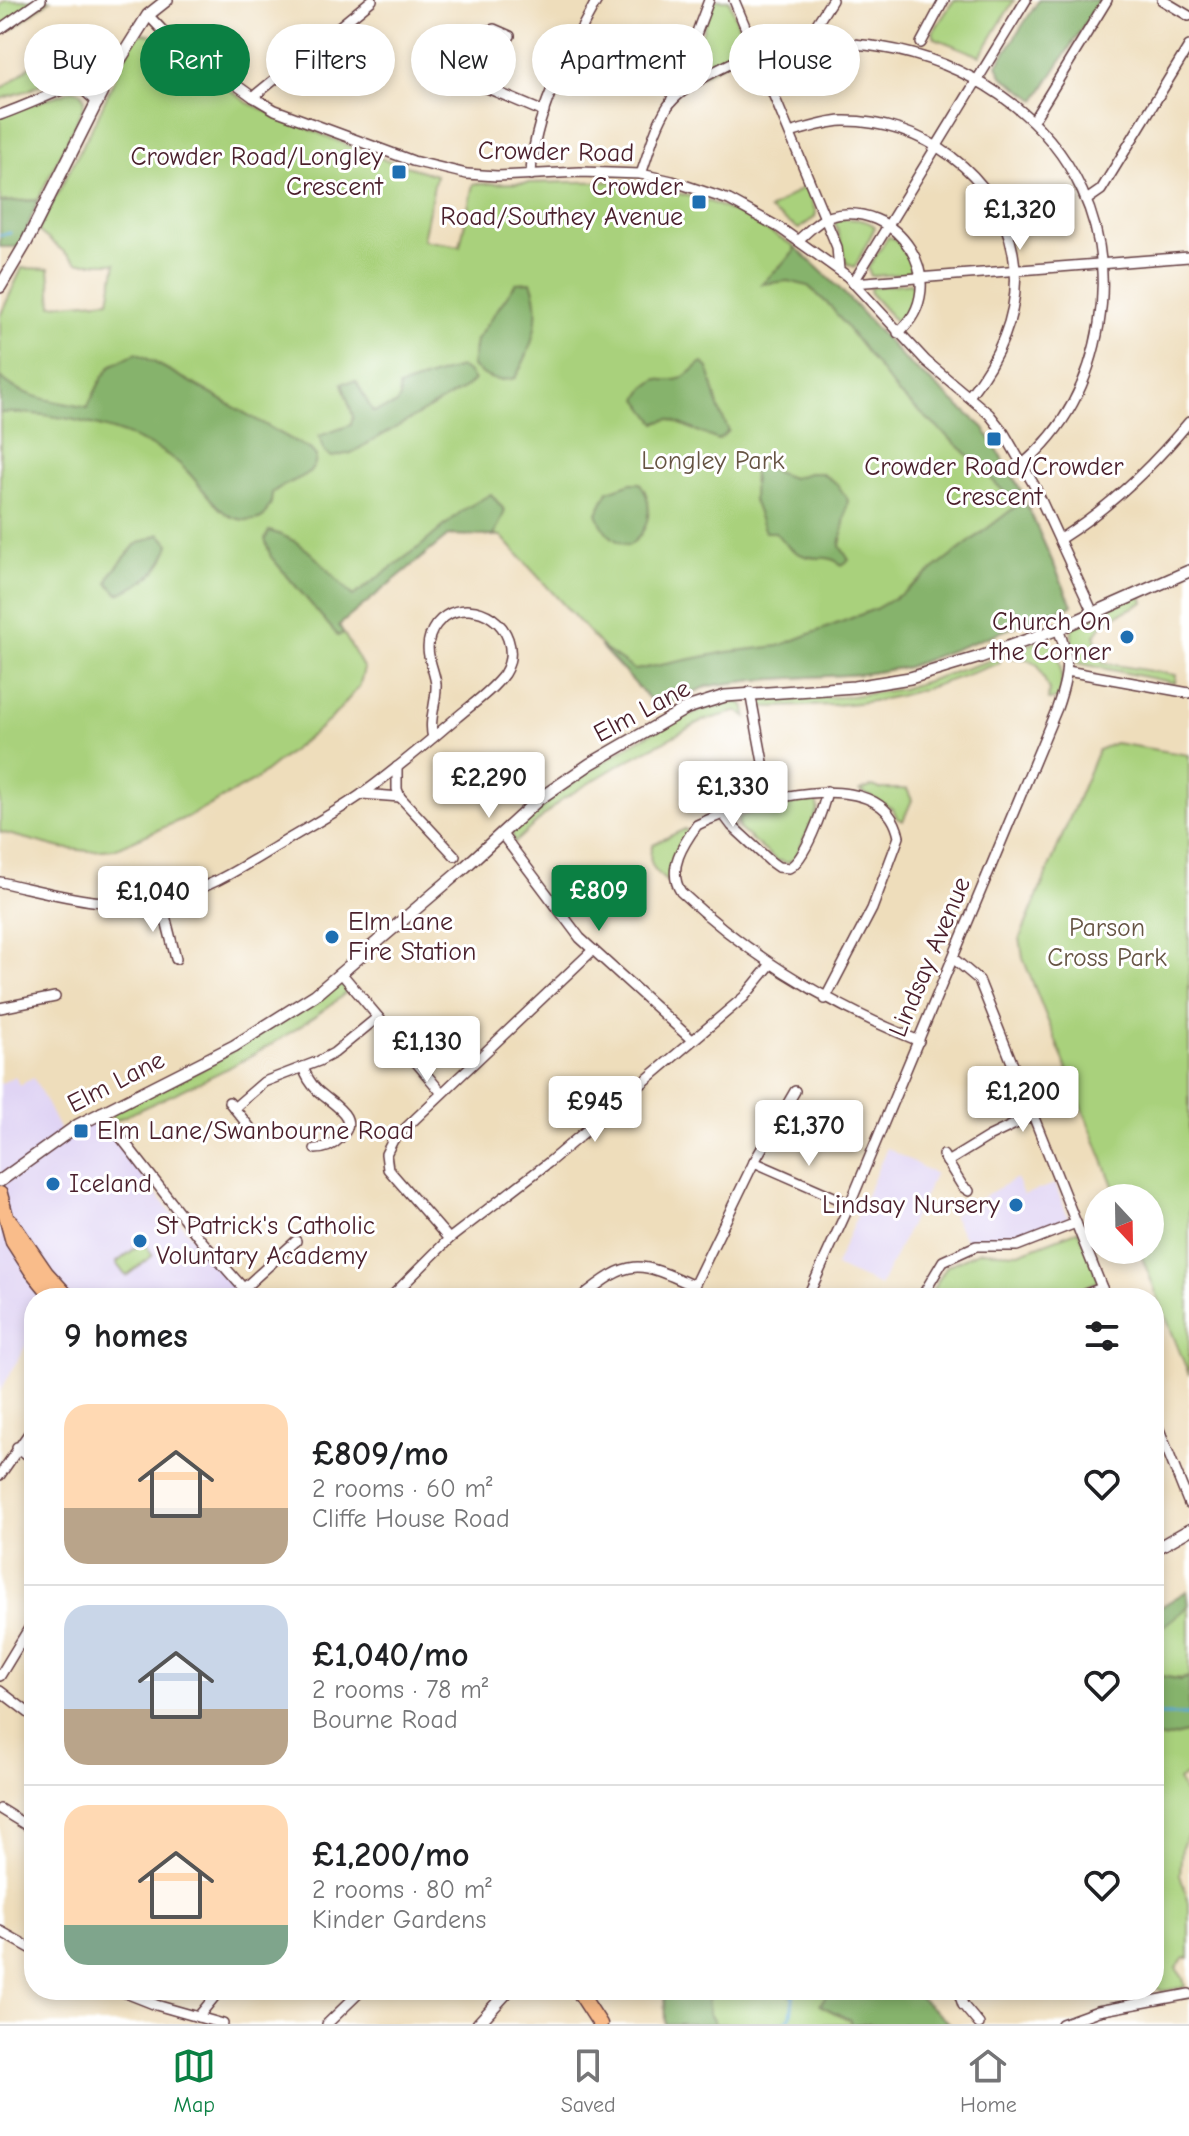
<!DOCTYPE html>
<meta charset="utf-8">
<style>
:root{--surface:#fff;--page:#f2f2f2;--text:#202124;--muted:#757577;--line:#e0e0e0;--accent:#0b8043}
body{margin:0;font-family:"Comic Neue",sans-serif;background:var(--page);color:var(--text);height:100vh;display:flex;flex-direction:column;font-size:30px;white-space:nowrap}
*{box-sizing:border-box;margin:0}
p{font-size:26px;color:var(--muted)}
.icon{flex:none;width:44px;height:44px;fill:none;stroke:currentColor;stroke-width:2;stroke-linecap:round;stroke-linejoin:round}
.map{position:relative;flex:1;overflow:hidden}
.panel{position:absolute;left:24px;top:1288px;width:1140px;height:712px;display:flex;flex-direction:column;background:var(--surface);border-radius:32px;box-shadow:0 4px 12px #0003}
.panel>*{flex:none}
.top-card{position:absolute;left:24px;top:24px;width:1142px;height:72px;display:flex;gap:16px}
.needle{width:52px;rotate:158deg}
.controls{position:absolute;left:1084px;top:1184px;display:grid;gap:16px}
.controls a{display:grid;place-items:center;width:80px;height:80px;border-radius:50%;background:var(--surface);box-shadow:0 4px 12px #0003;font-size:40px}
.price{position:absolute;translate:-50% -68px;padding:0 18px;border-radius:8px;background:#fff;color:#222;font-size:26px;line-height:52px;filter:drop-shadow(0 2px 4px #0008)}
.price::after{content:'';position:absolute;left:50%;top:48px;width:24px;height:18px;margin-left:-12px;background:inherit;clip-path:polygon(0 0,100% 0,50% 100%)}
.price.selected{background:var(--accent);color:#fff}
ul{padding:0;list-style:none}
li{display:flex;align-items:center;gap:24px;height:200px;padding:0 40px}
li+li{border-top:2px solid var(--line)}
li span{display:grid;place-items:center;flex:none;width:224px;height:160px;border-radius:24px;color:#555}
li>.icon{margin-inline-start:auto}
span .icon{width:96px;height:96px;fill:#fffc;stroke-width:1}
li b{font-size:34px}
h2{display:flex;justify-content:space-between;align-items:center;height:96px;padding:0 40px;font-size:34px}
.pill{padding:0 28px;border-radius:36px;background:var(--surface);box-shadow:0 4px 12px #0003;font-size:28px;line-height:72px}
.pill.selected{background:var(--accent);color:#fff}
.tabs{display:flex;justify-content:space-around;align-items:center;height:112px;border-top:2px solid var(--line);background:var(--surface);font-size:22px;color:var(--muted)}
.tabs a{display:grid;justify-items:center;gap:4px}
.tabs .selected{color:var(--accent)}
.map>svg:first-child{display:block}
.built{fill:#e0d4f4}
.green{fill:#a9d17c;stroke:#7a7854;stroke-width:2}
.forest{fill:#86b36c;stroke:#68694c;stroke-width:2}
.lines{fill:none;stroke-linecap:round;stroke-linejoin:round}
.stream{stroke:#5aa9d3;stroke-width:3}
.minor-casing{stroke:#633c41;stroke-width:12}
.tertiary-casing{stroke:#633c41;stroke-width:14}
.primary-casing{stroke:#633c41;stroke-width:17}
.minor{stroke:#fff;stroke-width:9}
.tertiary{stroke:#fff;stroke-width:11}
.primary{stroke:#f9bc8a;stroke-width:14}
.poi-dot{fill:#1f6fb2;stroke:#fff;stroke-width:3}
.labels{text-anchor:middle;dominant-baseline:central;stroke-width:6;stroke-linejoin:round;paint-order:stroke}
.street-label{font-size:26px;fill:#4a1f2b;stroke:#fff}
.poi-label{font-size:26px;fill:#4a1f2b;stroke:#fff;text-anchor:end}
.park-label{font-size:26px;fill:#665443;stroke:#fff}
</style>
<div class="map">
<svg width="1189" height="2024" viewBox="0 0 1189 2024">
<rect width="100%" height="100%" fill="#fff"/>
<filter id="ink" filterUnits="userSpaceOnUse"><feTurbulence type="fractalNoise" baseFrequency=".0125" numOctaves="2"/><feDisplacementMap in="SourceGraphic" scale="16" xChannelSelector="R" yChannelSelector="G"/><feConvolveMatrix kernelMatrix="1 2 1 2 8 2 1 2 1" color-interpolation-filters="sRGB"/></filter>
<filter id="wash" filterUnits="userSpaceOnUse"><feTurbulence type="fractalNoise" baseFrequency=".006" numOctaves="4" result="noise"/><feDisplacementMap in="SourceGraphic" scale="32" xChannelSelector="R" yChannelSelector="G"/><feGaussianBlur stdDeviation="1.8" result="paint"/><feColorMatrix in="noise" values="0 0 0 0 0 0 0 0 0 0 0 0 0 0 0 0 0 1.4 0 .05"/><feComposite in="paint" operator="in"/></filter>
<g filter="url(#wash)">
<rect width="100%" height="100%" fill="#edb"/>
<g class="built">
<path d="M 15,1076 L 19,1085 L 34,1078 L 64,1139 L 99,1119 L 145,1180 L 242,1298 L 85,1298 L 80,1293 L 75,1298 L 34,1298 L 34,1331 L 0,1392 L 0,1084 Z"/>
<path d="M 887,1148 L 935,1174 L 880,1286 L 835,1266 Z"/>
<path d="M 1016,1178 L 1023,1195 L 1055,1184 L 1068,1217 L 1009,1240 L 985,1238 L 966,1241 L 952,1215 Z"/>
</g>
<g class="green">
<path d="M 5,0 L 50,0 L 11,30 L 0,21 L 0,5 Z"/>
<path d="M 713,0 L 729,0 L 746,46 L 738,55 L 684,87 Z"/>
<path d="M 954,0 L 1014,0 L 980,56 L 935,38 L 933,32 Z"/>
<path d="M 142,34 L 153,35 L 248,103 L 373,156 L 436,175 L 423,240 L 460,246 L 473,184 L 630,181 L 708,201 L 742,216 L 794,246 L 838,287 L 904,359 L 983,427 L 1017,483 L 1072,605 L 907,667 L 862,674 L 755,680 L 708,686 L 658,708 L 501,536 L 449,535 L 339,625 L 364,669 L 359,687 L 330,720 L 254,781 L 194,814 L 114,849 L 89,851 L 61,848 L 0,832 L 0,316 L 22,268 L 49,269 L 52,305 L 109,300 L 116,263 L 78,263 L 38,231 L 98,116 L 134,36 Z"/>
<path d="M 57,45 L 68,59 L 79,51 L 80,64 L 29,90 L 0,99 L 0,85 L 3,88 Z"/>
<path d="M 73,90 L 80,92 L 84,98 L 83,108 L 38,200 L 0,202 L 0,115 Z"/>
<path d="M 805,186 L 816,212 L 815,217 L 799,229 L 769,210 Z"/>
<path d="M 839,219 C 851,219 866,218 875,227 L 855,267 L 847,264 L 845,259 L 835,222 Z"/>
<path d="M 888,237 C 902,239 915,257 913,270 L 903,274 L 871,276 L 868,268 Z"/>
<path d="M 910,283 L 917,291 L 910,313 L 901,323 L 896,322 L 871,294 L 870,289 L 873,287 Z"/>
<path d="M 1141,593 L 1144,602 L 1105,621 L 1095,635 L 1097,651 L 1103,663 L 1176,675 L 1175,683 L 1078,663 C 1072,650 1070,637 1073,622 Z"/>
<path d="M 1040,640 L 1048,641 C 1062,653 1064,683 1059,699 L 1048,700 L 1049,690 L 1038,665 L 1026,659 L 1008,657 L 1007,654 Z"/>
<path d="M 998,658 L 1000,663 C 965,675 930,689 894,697 C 850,707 804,706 759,707 L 761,700 L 766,698 L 844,697 L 902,689 Z"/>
<path d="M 738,702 L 744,705 L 747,717 L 739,711 L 702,721 L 619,765 L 561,800 L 514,843 L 512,831 L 517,826 C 570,782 669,709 738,702 Z"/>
<path d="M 1115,743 L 1189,755 L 1189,1375 L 1139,1250 L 1150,1250 L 1150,1198 L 1118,1198 L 1023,958 L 1020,938 L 1098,750 Z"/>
<path d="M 873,786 L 880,789 L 907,789 L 912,800 L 903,821 L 897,818 L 893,809 L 860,791 Z"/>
<path d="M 809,799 L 816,801 L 818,809 L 796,856 L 788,863 L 776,860 L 739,829 L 738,819 L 742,816 L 775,805 Z"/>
<path d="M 685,829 L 688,832 L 670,881 L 666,881 C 653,870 646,860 653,844 Z"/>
<path d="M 341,984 L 348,991 C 280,1048 195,1085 114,1121 L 112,1115 L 116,1109 L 199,1071 Z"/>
<path d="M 1079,1230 L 1099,1281 L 1065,1295 L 1059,1293 L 1048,1298 L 928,1298 L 947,1266 L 980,1251 L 1019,1253 Z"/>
<path d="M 143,1242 L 153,1255 L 126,1276 L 116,1263 Z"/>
<path d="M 1189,1606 L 1189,1677 C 1177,1682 1167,1674 1154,1678 L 1154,1634 Z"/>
<path d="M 1189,1732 L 1189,1773 L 1178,1780 L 1189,1800 L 1189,1833 L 1182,1846 L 1180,1875 L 1189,1903 L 1189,1958 L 1184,1958 L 1176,1968 L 1183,1978 L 1185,1987 L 1162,1991 L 1154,1986 L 1154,1738 L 1163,1739 Z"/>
<path d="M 725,1990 L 785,1990 L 791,1996 L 798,1990 L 830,1990 L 820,2005 L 851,2021 L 850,2024 L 715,2024 L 709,2014 L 707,1999 Z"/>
</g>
<g class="forest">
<path d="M 1039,0 L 1100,0 L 1036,100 L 1002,76 L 997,65 Z"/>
<path d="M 38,200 L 20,247 L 0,247 L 0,202 Z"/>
<path d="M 794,246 L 838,287 L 904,359 L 983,427 L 1021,491 L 1013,501 L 964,451 L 898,393 L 830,306 L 808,286 L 788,281 L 762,284 L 794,252 Z"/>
<path d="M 531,282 C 544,314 532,350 515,378 C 496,383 487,379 472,366 L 476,340 L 516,283 Z"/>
<path d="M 136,353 C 196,383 252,419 311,450 L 316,456 C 317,479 288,479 272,493 L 271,503 L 264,516 C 255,524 232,520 224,512 C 204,496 194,473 172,458 C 129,428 52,411 0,413 L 0,376 C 21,399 59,401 87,408 L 102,378 L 112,365 Z"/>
<path d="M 702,362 L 708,368 L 719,410 L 729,431 L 718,440 L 669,419 L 656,423 L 638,399 L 645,388 L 657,379 C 681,383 685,378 702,362 Z"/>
<path d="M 460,367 L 469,373 L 474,380 L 465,388 L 351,453 L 332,457 L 325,452 L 319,436 L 351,425 L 353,416 L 342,383 L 356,381 L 373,412 L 396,405 L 400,398 L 399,387 Z"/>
<path d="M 754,464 L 792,478 L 809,473 L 821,473 L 837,484 L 848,500 L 840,546 L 849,560 L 842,565 C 827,553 821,561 805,556 C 792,552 783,542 775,532 L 765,532 L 753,500 Z"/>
<path d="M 631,483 L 640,483 C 655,504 650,532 628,546 C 610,539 603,531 597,513 L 608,491 Z"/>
<path d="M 491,494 L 505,511 L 494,536 L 449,535 L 339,625 L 343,633 L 338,636 L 271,557 L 265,539 L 269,531 C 313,543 322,568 353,596 L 422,545 L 463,510 Z"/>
<path d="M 1023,497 L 1072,605 L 907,667 L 862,674 L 755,680 L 708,686 L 658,708 L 600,646 L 635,670 L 727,652 L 779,646 L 875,609 L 903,593 L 1019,504 Z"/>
<path d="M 160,534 L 169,544 C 164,571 142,585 118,594 L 108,583 L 111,574 L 135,545 Z"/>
<path d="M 1187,1591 L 1189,1606 L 1154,1634 L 1154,1611 Z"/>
<path d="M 1162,1676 L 1181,1680 L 1189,1677 L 1189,1732 L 1163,1739 L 1154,1737 L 1154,1678 Z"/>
<path d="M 664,1990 L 725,1990 L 707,1999 L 709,2014 L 715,2024 L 665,2024 Z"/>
<path d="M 830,1990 L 911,1990 L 950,2024 L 850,2024 L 850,2020 L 820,2005 Z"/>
</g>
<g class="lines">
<g class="stream">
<path d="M 0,235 L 10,233"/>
<path d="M 1154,1715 L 1189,1715"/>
<path d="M 776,2024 L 786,2022 L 791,2015 L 794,1990"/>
</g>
</g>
</g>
<g filter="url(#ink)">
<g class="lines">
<defs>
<g id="minor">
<path d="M 734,0 L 837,247 L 839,270"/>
<path d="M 1162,0 L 1189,16"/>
<path d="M 148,15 L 166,34 L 253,97 L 275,110 L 413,161 L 467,174 L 497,176 L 580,172 L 641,174 L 672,181 L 729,200 L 780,228 L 847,276 L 926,361 L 989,414 L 1004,433 L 1034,485 L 1093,613"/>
<path d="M 0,29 L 41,0"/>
<path d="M 817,35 L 818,22 L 832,0"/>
<path d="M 921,43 L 944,0"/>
<path d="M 430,64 L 544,112"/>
<path d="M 464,76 L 484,32 L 494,29 L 510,36"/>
<path d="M 78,85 L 98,103"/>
<path d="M 253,97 L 372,0"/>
<path d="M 671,101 L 709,0"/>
<path d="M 0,115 C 37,102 73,82 111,74"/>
<path d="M 1036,116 L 1107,0"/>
<path d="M 790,133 C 807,128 825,122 843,121 C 921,120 999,174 1013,253 C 1023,306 1001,355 970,395"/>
<path d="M 641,174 C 649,152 655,126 668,106 C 682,86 721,68 744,57 C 923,0 1131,127 1099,324 C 1090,378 1066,428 1023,464"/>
<path d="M 531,175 C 533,114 568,53 597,0"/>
<path d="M 1088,199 L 1101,190 L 1189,46"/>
<path d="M 798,240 C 807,233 817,221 828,217 C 897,196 955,284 898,333"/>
<path d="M 853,283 L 1189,257"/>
<path d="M 853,283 L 1026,0"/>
<path d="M 1060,539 C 1110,507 1151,468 1189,422"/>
<path d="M 1067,671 L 1189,693"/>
<path d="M 750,692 L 770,800"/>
<path d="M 397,767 L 397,789 L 400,797 L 455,856"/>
<path d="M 362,794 L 400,797"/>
<path d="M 723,814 L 732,826 L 771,862 L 778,867 L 789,868 C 805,860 823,810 827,791"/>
<path d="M 501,833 L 580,938 L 692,1040"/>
<path d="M 0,882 C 52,893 109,911 162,900 C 204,892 241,868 277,846 C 306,828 337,812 365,792 C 396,769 426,744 455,719 C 471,705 492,691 504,674 C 511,663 512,651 508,639 C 495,603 443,599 430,636 C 424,653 434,668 436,684 C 437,702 428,721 433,738"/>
<path d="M 161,900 L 176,959"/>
<path d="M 954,959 L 979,980 L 1106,1298"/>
<path d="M 342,974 L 441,1092"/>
<path d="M 825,999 L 872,909 L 899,837 C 884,759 744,802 697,825 C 684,843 666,869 681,892 C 751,958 830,1005 919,1041"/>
<path d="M 0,1008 L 55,997"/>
<path d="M 303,1067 C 306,1076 310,1083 317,1090 C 331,1104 363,1117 339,1139 C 332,1146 325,1149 315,1149"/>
<path d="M 229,1102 L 257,1136"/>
<path d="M 234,1108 L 264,1082 L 319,1061 L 334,1053 L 378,1017"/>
<path d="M 101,1112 L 200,1239 L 252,1298"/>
<path d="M 943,1155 L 963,1187 L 969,1191"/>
<path d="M 754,1162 L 850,1204"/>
<path d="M 947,1162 L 988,1137 L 1034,1115"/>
<path d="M 449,1239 L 388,1169 L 386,1154 L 393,1140 L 593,950"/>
<path d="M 243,1289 L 296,1241"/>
<path d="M 390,1298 L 449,1239 L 548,1163 L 744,997 L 771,964"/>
<path d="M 580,1298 C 630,1258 637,1260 694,1286"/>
<path d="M 688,1298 L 754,1162 L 795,1091"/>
<path d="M 807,1298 L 850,1204 L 1057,708 C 1068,676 1071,660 1058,629"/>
<path d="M 921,1298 L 943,1261 L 976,1246 L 1017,1246 L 1076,1223"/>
<path d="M 1075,1298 L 1102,1288"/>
<path d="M 1154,1417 L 1189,1504"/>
<path d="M 17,1447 L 34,1460"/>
<path d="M 0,1475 L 34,1426"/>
<path d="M 0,1676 L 34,1620"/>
<path d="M 0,1691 L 34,1717"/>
<path d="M 0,1809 L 34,1830"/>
<path d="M 0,1931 L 34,1950"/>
<path d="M 118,1990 L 156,2005 L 223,2024"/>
<path d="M 958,1990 L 963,2005 L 979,2024"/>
<path d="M 198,2017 L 220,1990"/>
<path d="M 327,2024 L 362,1990"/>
<path d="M 1062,2024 L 1098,2011 L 1189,1994"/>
</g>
<g id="tertiary">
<path d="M 0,287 L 26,243 L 111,74 L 148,15 L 167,0"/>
<path d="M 0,1181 L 78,1125 L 234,1046 L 315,995 L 465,867 L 539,799 L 590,764 L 687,708 L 725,696 L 854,687 L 910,678 L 980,657 L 1058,629 L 1189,571"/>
<path d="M 1154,1550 L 1189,1530"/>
<path d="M 478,2024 L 509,1990"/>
</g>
<g id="primary">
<path d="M 0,1194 L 13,1242 L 31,1270 L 54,1298"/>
<path d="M 11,1222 L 46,1273 L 69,1298"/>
<path d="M 578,1990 L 600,2024"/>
</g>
</defs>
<use href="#minor" class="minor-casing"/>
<use href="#tertiary" class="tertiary-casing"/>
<use href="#primary" class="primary-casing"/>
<use href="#minor" class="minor"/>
<use href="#tertiary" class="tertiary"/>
<use href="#primary" class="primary"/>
</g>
</g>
<g class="poi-dot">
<rect x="391" y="164" width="16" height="16" rx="4"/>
<rect x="691" y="194" width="16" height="16" rx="4"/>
<rect x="986" y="431" width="16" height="16" rx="4"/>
<circle cx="1127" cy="637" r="8"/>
<circle cx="332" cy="937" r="8"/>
<rect x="73" y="1123" width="16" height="16" rx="4"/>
<circle cx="53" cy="1184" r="8"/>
<circle cx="1016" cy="1205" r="8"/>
<circle cx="140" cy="1241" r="8"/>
</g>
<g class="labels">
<g class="street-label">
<text transform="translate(556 152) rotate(1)">Crowder Road</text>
<text transform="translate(642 711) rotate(-28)">Elm Lane</text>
<text transform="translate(930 957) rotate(-67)">Lindsay Avenue</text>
<text transform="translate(116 1082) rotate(-27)">Elm Lane</text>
</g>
<g class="poi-label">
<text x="383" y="157">Crowder Road/Longley<tspan x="383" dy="30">Crescent</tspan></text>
<text x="683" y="187">Crowder<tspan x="683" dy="30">Road/Southey Avenue</tspan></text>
<text x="994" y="467" text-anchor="middle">Crowder Road/Crowder<tspan x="994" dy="30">Crescent</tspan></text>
<text x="1111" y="622">Church On<tspan x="1111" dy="30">the Corner</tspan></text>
<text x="348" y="922" text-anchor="start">Elm Lane<tspan x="348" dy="30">Fire Station</tspan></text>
<text x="97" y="1131" text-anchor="start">Elm Lane/Swanbourne Road</text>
<text x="69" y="1184" text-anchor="start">Iceland</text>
<text x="1000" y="1205">Lindsay Nursery</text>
<text x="156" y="1226" text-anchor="start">St Patrick's Catholic<tspan x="156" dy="30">Voluntary Academy</tspan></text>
</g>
<g class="park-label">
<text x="713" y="461">Longley Park</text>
<text x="1107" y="928">Parson<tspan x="1107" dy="30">Cross Park</tspan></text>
</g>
</g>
</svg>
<div class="controls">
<a><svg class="needle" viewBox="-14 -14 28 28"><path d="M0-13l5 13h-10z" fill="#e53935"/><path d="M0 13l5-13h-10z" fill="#757577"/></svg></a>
</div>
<b class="price" style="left:1020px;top:252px">£1,320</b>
<b class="price" style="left:489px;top:820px">£2,290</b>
<b class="price" style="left:733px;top:829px">£1,330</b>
<b class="price selected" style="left:599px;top:933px">£809</b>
<b class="price" style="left:153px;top:934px">£1,040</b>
<b class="price" style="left:427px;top:1084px">£1,130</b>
<b class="price" style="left:1023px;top:1134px">£1,200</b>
<b class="price" style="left:595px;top:1144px">£945</b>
<b class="price" style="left:809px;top:1168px">£1,370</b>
<div class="top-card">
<a class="pill">Buy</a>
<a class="pill selected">Rent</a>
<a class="pill">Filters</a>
<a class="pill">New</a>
<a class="pill">Apartment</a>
<a class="pill">House</a>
</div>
<section class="panel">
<h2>9 homes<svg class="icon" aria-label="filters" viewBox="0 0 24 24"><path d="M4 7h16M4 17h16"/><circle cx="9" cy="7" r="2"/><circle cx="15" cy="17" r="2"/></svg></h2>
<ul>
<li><span style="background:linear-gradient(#ffd9b3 65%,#b9a48a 0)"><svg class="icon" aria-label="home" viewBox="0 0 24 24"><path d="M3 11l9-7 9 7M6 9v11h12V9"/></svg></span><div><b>£809/mo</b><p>2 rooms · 60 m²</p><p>Cliffe House Road</p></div><svg class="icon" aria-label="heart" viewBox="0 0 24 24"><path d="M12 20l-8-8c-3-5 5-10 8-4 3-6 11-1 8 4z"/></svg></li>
<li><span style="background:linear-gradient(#c9d6e8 65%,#b9a48a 0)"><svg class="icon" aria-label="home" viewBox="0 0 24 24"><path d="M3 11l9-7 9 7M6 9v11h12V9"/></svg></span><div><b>£1,040/mo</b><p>2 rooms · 78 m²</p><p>Bourne Road</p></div><svg class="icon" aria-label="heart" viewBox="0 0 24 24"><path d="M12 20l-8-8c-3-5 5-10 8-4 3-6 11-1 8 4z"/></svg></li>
<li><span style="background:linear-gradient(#ffd9b3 75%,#7fa58c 0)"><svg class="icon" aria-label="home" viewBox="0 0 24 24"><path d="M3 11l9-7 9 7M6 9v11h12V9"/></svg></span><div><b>£1,200/mo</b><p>2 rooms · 80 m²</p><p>Kinder Gardens</p></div><svg class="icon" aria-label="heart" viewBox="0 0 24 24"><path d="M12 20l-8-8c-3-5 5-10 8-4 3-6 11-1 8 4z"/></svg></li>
</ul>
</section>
</div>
<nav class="tabs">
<a class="selected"><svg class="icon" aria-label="map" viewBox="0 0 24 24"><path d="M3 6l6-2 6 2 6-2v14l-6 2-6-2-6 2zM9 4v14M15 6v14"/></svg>Map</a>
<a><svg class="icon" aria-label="saved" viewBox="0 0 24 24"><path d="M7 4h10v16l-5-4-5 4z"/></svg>Saved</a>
<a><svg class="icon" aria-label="home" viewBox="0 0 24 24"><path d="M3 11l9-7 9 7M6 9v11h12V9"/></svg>Home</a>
</nav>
